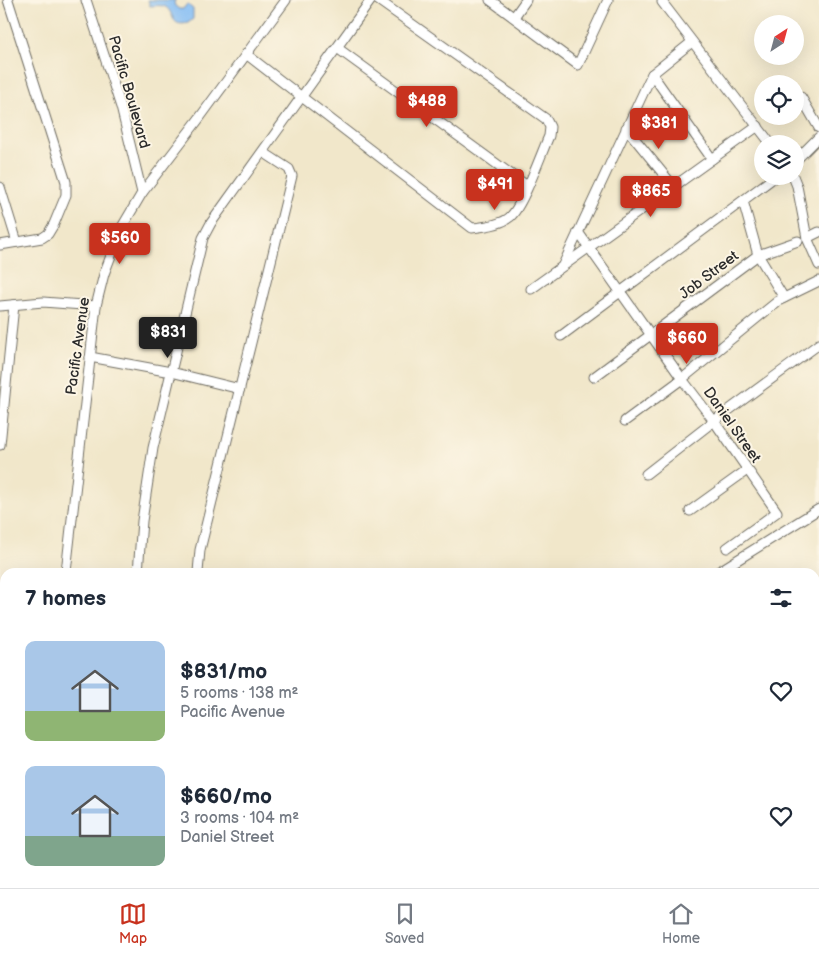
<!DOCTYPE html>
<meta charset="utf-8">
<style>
:root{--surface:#fff;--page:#f2f2f3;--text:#1f2937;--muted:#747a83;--line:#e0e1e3;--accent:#c8321e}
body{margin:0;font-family:"Balsamiq Sans",sans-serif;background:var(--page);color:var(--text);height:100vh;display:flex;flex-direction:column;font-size:19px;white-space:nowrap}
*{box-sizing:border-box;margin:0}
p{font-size:16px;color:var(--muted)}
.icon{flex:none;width:28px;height:28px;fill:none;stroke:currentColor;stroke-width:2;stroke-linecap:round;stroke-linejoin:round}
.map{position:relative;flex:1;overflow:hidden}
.sheet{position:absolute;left:0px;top:568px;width:820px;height:321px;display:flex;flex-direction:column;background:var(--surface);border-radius:15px 15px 0 0;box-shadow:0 5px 20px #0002}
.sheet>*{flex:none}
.needle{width:32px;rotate:36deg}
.tools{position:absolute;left:754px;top:15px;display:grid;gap:10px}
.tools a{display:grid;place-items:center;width:50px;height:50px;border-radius:50%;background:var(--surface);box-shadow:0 5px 20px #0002;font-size:25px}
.price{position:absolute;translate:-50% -42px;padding:0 11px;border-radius:5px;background:var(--accent);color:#fff;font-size:16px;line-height:32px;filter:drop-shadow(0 1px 2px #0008)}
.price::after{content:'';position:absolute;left:50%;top:30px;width:15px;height:11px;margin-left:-8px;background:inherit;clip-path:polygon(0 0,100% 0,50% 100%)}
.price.selected{background:#222;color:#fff}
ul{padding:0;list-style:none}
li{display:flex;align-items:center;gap:15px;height:125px;padding:0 25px}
li span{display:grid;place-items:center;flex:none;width:140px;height:100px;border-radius:10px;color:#555}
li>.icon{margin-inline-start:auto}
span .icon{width:60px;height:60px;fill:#fffc;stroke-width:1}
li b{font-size:21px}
h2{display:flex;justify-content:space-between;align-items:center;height:60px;padding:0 25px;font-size:21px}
.dock{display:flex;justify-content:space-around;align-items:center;height:70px;border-top:1px solid var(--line);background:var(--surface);font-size:14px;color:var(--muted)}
.dock a{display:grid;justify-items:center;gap:2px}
.dock .selected{color:var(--accent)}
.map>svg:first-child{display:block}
.industrial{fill:#d2bec2}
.water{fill:#84bdf5;stroke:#587490}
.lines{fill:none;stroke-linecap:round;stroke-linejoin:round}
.minor-casing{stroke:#706d63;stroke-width:11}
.primary-casing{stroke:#706d63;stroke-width:18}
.minor{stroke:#fff;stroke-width:9}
.primary{stroke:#fff;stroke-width:15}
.labels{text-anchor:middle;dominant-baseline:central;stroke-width:4;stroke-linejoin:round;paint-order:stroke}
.street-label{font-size:15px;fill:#2b2b2b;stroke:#fcf5e5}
</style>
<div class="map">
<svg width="819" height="888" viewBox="0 0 819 888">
<rect width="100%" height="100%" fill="#fcf5e5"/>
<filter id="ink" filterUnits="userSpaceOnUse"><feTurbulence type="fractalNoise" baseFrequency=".02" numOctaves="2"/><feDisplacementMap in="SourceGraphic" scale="10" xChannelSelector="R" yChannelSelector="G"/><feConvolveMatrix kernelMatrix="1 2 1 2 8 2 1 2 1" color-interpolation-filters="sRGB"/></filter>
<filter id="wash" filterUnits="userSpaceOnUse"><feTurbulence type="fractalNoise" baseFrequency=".0096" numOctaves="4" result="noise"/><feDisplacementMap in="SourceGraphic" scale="20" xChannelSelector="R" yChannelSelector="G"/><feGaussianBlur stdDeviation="1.12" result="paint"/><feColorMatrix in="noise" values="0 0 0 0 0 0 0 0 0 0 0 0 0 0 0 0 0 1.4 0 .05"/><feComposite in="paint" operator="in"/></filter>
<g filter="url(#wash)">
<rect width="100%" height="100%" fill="#f1e7ca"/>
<path class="industrial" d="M 527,884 L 687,884 L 681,888 L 530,888 Z"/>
<path class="water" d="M 148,0 L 176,0 L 174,2 L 175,6 L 179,9 L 183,9 L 187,4 L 193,9 L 193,19 L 188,23 C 168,28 176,10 163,6 C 159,5 154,6 150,6 Z"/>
</g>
<g filter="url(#ink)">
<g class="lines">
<defs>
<g id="minor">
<path d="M 86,0 L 121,107 L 142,193"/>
<path d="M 490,0 L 578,65 L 608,0"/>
<path d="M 662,2 L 771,144"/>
<path d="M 514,17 L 526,0"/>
<path d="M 336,49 L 340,50 L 527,186"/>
<path d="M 246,54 L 472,228 C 483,227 501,225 510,217 C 523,206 541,154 549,136 L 550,127 L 546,119 L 378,0"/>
<path d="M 652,74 L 712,159"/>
<path d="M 801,97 L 819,128"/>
<path d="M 626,128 L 674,187"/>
<path d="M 795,161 L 819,137"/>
<path d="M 793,176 L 797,186 L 807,238 L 819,265"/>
<path d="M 0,187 L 17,242"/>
<path d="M 743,201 L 758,255 L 784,298"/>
<path d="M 578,232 L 682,379 L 714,421 L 777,512 L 727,548"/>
<path d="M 807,238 L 819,232"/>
<path d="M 0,245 L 42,238 L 48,234 L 54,224 L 66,195 L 66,182 L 8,0"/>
<path d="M 563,265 L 652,74 L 692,42"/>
<path d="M 531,289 L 758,126"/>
<path d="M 0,306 L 43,302 L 96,306"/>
<path d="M 561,336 L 776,176"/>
<path d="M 90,357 L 171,372 L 240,389"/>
<path d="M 594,377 L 758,255 L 798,241"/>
<path d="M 625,421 L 682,379 L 778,301 L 819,281"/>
<path d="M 0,445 L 14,305"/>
<path d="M 646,474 L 714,421 L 819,344"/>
<path d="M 690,511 L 747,470"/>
<path d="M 66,572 L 96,306 L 104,274 L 122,227 L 142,193 L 198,120 L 286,0"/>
<path d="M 138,572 L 142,521 L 153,448 L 203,238 L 211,223 L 371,0"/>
<path d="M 198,572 L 200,550 L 292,176 L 289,169 L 263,152"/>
<path d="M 718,572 L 819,509"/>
<path d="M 0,748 L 5,744"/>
<path d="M 0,793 L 5,798"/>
<path d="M 0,856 L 5,850"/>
<path d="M 54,888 L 58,884"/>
<path d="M 137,888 L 141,884"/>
<path d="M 182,888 L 186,884"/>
</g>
<g id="primary">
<path d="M 815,818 L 819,815"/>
<path d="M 723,888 L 728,884"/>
</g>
</defs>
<use href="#minor" class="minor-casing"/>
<use href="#primary" class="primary-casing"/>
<use href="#minor" class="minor"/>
<use href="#primary" class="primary"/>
</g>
</g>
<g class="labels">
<g class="street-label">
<text transform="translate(129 92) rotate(74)">Pacific Boulevard</text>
<text transform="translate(709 275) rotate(-37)">Job Street</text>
<text transform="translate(78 346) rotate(-82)">Pacific Avenue</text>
<text transform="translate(732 425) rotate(55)">Daniel Street</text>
</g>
</g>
</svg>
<div class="tools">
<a><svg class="needle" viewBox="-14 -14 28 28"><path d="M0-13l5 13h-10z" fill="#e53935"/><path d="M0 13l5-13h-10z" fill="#747a83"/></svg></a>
<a><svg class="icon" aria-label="locate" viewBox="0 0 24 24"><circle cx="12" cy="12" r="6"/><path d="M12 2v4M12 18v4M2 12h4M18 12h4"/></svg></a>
<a><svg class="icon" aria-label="layers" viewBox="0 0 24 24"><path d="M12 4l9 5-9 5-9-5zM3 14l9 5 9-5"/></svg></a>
</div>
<b class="price" style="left:427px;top:128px">$488</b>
<b class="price" style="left:659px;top:150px">$381</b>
<b class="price" style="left:495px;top:211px">$491</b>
<b class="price" style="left:651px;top:218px">$865</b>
<b class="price" style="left:120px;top:265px">$560</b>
<b class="price selected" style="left:168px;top:359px">$831</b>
<b class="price" style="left:687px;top:365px">$660</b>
<section class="sheet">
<h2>7 homes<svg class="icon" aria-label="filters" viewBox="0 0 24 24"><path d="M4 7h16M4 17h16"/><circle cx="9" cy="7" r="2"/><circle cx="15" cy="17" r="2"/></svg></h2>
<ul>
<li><span style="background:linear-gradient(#a9c7e8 70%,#8fb573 0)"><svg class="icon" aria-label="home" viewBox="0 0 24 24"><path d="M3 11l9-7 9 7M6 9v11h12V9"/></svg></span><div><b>$831/mo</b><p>5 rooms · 138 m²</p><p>Pacific Avenue</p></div><svg class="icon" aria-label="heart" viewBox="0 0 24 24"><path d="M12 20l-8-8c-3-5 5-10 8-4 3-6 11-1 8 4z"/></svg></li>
<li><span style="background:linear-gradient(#a9c7e8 70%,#7fa58c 0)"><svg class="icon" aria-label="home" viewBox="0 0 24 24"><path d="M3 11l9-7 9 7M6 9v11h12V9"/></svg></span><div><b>$660/mo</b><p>3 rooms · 104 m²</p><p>Daniel Street</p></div><svg class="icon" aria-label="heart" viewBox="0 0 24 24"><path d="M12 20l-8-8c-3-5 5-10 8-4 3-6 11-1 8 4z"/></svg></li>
</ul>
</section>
</div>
<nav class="dock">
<a class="selected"><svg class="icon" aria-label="map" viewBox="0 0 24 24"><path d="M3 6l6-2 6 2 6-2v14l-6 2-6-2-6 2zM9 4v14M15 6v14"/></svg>Map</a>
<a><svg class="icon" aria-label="saved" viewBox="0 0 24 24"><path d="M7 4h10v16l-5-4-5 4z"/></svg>Saved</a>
<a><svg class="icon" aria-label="home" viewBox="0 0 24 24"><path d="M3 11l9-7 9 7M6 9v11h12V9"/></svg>Home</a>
</nav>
